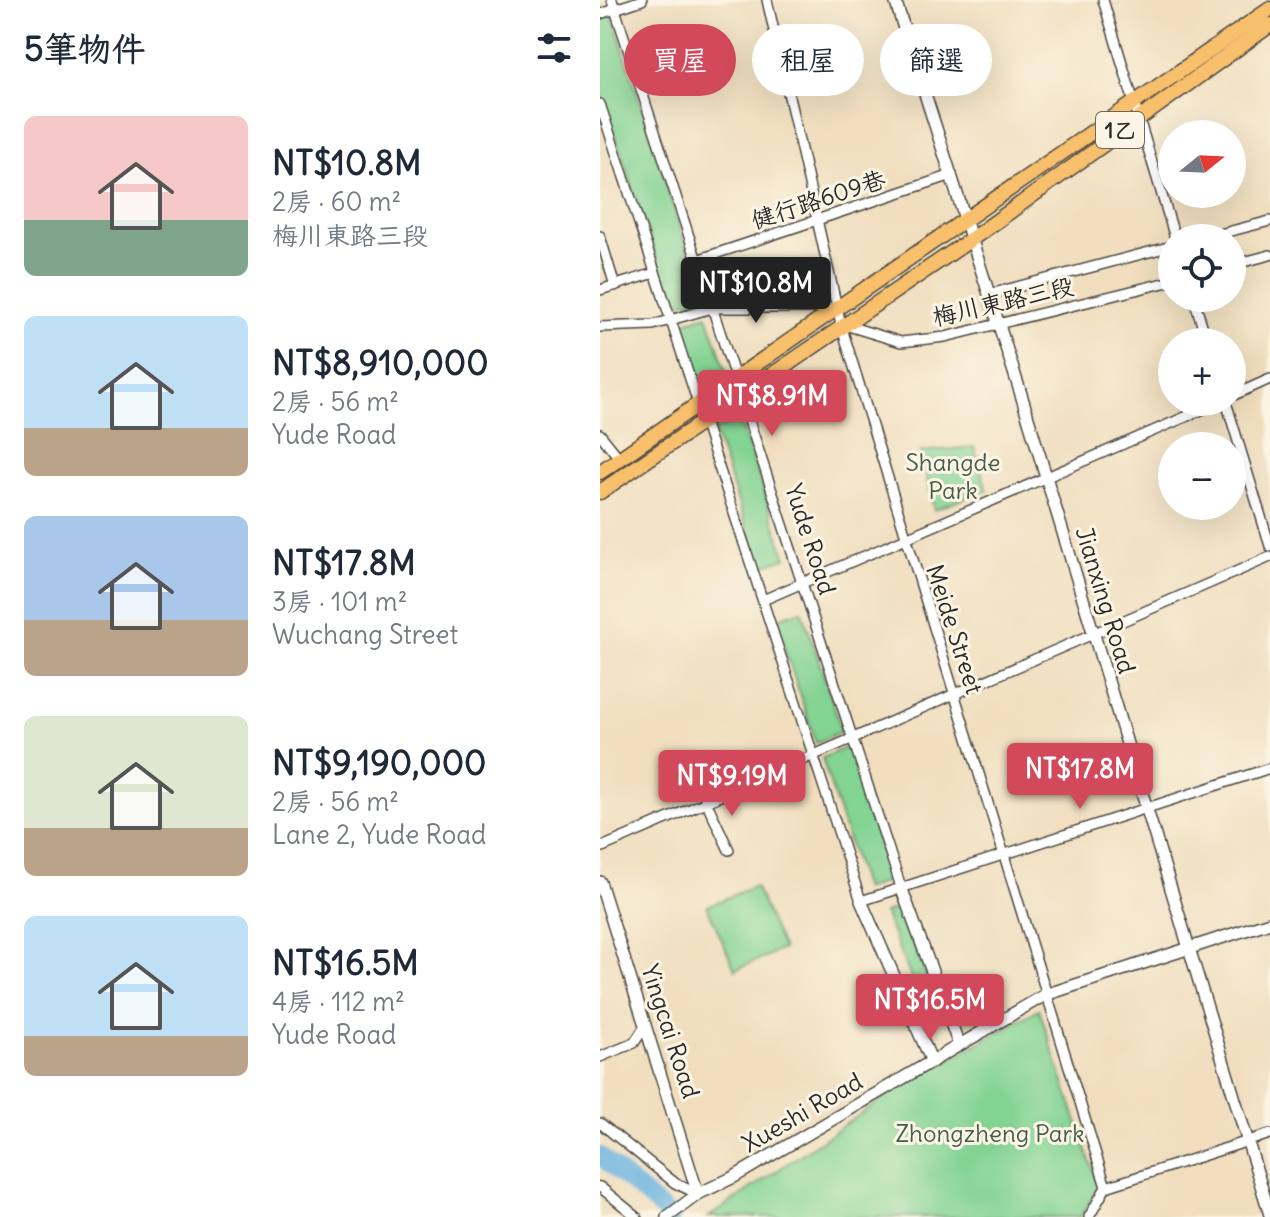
<!DOCTYPE html>
<html lang="zh-TW">
<meta charset="utf-8">
<style>
:root{--surface:#fff;--page:#f2f2f3;--text:#1f2937;--muted:#747a83;--accent:#d1495b}
body{margin:0;font-family:Delius,"LXGW WenKai TC",sans-serif;background:var(--page);color:var(--text);height:100vh;display:flex;flex-direction:column;font-size:30px;white-space:nowrap}
*{box-sizing:border-box;margin:0}
p{font-size:26px;color:var(--muted)}
.icon{flex:none;width:44px;height:44px;fill:none;stroke:currentColor;stroke-width:2;stroke-linecap:round;stroke-linejoin:round}
.map{position:relative;flex:1;overflow:hidden}
.side{display:flex;flex-direction:column;background:var(--surface);width:600px}
.side>*{flex:none}
.top-card{position:absolute;left:24px;top:24px;width:526px;height:72px;display:flex;gap:16px}
.needle{width:52px;rotate:72deg}
.tools{position:absolute;left:558px;top:120px;display:grid;gap:16px}
.tools a{display:grid;place-items:center;width:88px;height:88px;border-radius:50%;background:var(--surface);box-shadow:0 8px 32px #0002;font-size:40px}
.price{position:absolute;translate:-50% -68px;padding:0 18px;border-radius:8px;background:var(--accent);color:#fff;font-size:26px;line-height:52px;filter:drop-shadow(0 2px 4px #0008)}
.price::after{content:'';position:absolute;left:50%;top:48px;width:24px;height:18px;margin-left:-12px;background:inherit;clip-path:polygon(0 0,100% 0,50% 100%)}
.price.active{background:#222;color:#fff}
ul{padding:0;list-style:none}
li{display:flex;align-items:center;gap:24px;height:200px;padding:0 24px}
li span{display:grid;place-items:center;flex:none;width:224px;height:160px;border-radius:12px;color:#555}
li>.icon{margin-inline-start:auto}
span .icon{width:96px;height:96px;fill:#fffc;stroke-width:1}
li b{font-size:34px}
h2{display:flex;justify-content:space-between;align-items:center;height:96px;padding:0 24px;font-size:34px}
.chip{padding:0 28px;border-radius:36px;background:var(--surface);box-shadow:0 8px 32px #0002;font-size:28px;line-height:72px}
.chip.active{background:var(--accent);color:#fff}
main{display:flex;flex:1;min-height:0}
.map>svg:first-child{display:block}
.green{fill:#83d393;stroke:#577f5f;stroke-width:2}
.lines{fill:none;stroke-linecap:round;stroke-linejoin:round}
.river{stroke:#66b0de;stroke-width:18}
.minor-casing{stroke:#494641;stroke-width:12}
.tertiary-casing{stroke:#494641;stroke-width:14}
.primary-casing{stroke:#494641;stroke-width:17}
.minor{stroke:#fff;stroke-width:9}
.tertiary{stroke:#fff;stroke-width:11}
.primary{stroke:#f8bf6c;stroke-width:14}
.labels{text-anchor:middle;dominant-baseline:central;stroke-width:6;stroke-linejoin:round;paint-order:stroke}
.shield{fill:#fcf5e5;stroke:#6a6863;stroke-width:2}
.shield-label{font-size:22px;font-weight:bold;fill:#2b2b2b}
.street-label{font-size:24px;fill:#2b2b2b;stroke:#fcf5e5}
.park-label{font-size:24px;fill:#455d4a;stroke:#fcf5e5}
</style>
<main>
<section class="side">
<h2>5筆物件<svg class="icon" aria-label="filters" viewBox="0 0 24 24"><path d="M4 7h16M4 17h16"/><circle cx="9" cy="7" r="2"/><circle cx="15" cy="17" r="2"/></svg></h2>
<ul>
<li><span style="background:linear-gradient(#f6c9c9 65%,#7fa58c 0)"><svg class="icon" aria-label="home" viewBox="0 0 24 24"><path d="M3 11l9-7 9 7M6 9v11h12V9"/></svg></span><div><b>NT$10.8M</b><p>2房 · 60 m²</p><p>梅川東路三段</p></div></li>
<li><span style="background:linear-gradient(#bfe0f5 70%,#b9a48a 0)"><svg class="icon" aria-label="home" viewBox="0 0 24 24"><path d="M3 11l9-7 9 7M6 9v11h12V9"/></svg></span><div><b>NT$8,910,000</b><p>2房 · 56 m²</p><p>Yude Road</p></div></li>
<li><span style="background:linear-gradient(#a9c7e8 65%,#b9a48a 0)"><svg class="icon" aria-label="home" viewBox="0 0 24 24"><path d="M3 11l9-7 9 7M6 9v11h12V9"/></svg></span><div><b>NT$17.8M</b><p>3房 · 101 m²</p><p>Wuchang Street</p></div></li>
<li><span style="background:linear-gradient(#dfe7d0 70%,#b9a48a 0)"><svg class="icon" aria-label="home" viewBox="0 0 24 24"><path d="M3 11l9-7 9 7M6 9v11h12V9"/></svg></span><div><b>NT$9,190,000</b><p>2房 · 56 m²</p><p>Lane 2, Yude Road</p></div></li>
<li><span style="background:linear-gradient(#bfe0f5 75%,#b9a48a 0)"><svg class="icon" aria-label="home" viewBox="0 0 24 24"><path d="M3 11l9-7 9 7M6 9v11h12V9"/></svg></span><div><b>NT$16.5M</b><p>4房 · 112 m²</p><p>Yude Road</p></div></li>
</ul>
</section>
<div class="map">
<svg width="670" height="1217" viewBox="0 0 670 1217">
<rect width="100%" height="100%" fill="#fcf5e5"/>
<filter id="ink" filterUnits="userSpaceOnUse"><feTurbulence type="fractalNoise" baseFrequency=".0125" numOctaves="2"/><feDisplacementMap in="SourceGraphic" scale="16" xChannelSelector="R" yChannelSelector="G"/><feConvolveMatrix kernelMatrix="1 2 1 2 8 2 1 2 1" color-interpolation-filters="sRGB"/></filter>
<filter id="wash" filterUnits="userSpaceOnUse"><feTurbulence type="fractalNoise" baseFrequency=".006" numOctaves="4" result="noise"/><feDisplacementMap in="SourceGraphic" scale="32" xChannelSelector="R" yChannelSelector="G"/><feGaussianBlur stdDeviation="1.8" result="paint"/><feColorMatrix in="noise" values="0 0 0 0 0 0 0 0 0 0 0 0 0 0 0 0 0 1.4 0 .05"/><feComposite in="paint" operator="in"/></filter>
<g filter="url(#wash)">
<rect width="100%" height="100%" fill="#f0debe"/>
<g class="green">
<path d="M 12,14 L 104,303 L 71,301 L 0,91 L 0,18 Z"/>
<path d="M 107,315 L 128,376 L 101,394 L 79,324 Z"/>
<path d="M 139,418 L 186,558 L 160,567 L 114,431 Z"/>
<path d="M 374,447 L 387,490 L 334,510 L 321,452 Z"/>
<path d="M 202,610 L 242,731 L 216,743 L 175,619 Z"/>
<path d="M 249,746 L 290,880 L 264,890 L 222,758 Z"/>
<path d="M 155,886 L 183,949 L 135,970 L 107,906 Z"/>
<path d="M 299,907 L 337,1003 L 324,1009 L 284,913 Z"/>
<path d="M 439,1009 L 499,1187 L 480,1217 L 109,1217 L 300,1087 Z"/>
</g>
<g class="lines">
<path class="river" d="M 0,1156 L 71,1217"/>
</g>
</g>
<g filter="url(#ink)">
<g class="lines">
<defs>
<g id="minor">
<path d="M 12,0 L 301,887"/>
<path d="M 167,0 L 241,325 L 506,1187 L 489,1217"/>
<path d="M 503,0 L 575,238"/>
<path d="M 0,14 L 42,0"/>
<path d="M 0,104 L 261,901 L 670,768"/>
<path d="M 0,236 L 15,286"/>
<path d="M 604,238 L 670,221"/>
<path d="M 97,260 L 352,175"/>
<path d="M 632,265 L 670,255"/>
<path d="M 0,290 L 55,273"/>
<path d="M 390,294 L 572,246"/>
<path d="M 594,298 L 607,342"/>
<path d="M 245,325 L 301,342 L 345,337 L 572,281"/>
<path d="M 0,327 L 53,325 L 112,308 L 234,308"/>
<path d="M 632,396 L 670,379"/>
<path d="M 626,402 L 670,546"/>
<path d="M 0,434 L 20,459"/>
<path d="M 163,600 L 620,402"/>
<path d="M 105,799 L 129,850"/>
<path d="M 0,848 L 670,557"/>
<path d="M 0,1057 L 34,1043 L 46,1025"/>
<path d="M 0,1123 L 75,1183 L 98,1194"/>
<path d="M 0,1187 L 37,1217"/>
<path d="M 506,1187 L 670,1134"/>
</g>
<g id="tertiary">
<path d="M 295,0 L 420,391 L 670,1215"/>
<path d="M 0,882 L 98,1194"/>
<path d="M 301,887 L 359,1045"/>
<path d="M 261,901 L 332,1062"/>
<path d="M 67,1217 L 98,1194 L 134,1177 L 445,995 L 670,922"/>
</g>
<g id="primary">
<path d="M 0,472 L 670,9"/>
<path d="M 0,492 L 373,238 L 670,25"/>
</g>
</defs>
<use href="#minor" class="minor-casing"/>
<use href="#tertiary" class="tertiary-casing"/>
<use href="#primary" class="primary-casing"/>
<use href="#minor" class="minor"/>
<use href="#tertiary" class="tertiary"/>
<use href="#primary" class="primary"/>
</g>
</g>
<g class="labels">
<rect class="shield" x="496" y="112" width="48" height="36" rx="6"/>
<g class="shield-label">
<text x="520" y="130">1乙</text>
</g>
<g class="street-label">
<text transform="translate(218 199) rotate(-18)">健行路609巷</text>
<text transform="translate(403 301) rotate(-13)">梅川東路三段</text>
<text transform="translate(211 539) rotate(72)">Yude Road</text>
<text transform="translate(506 600) rotate(73)">Jianxing Road</text>
<text transform="translate(355 629) rotate(72)">Meide Street</text>
<text transform="translate(71 1031) rotate(72)">Yingcai Road</text>
<text transform="translate(202 1112) rotate(-30)">Xueshi Road</text>
</g>
<g class="park-label">
<text x="353" y="462">Shangde<tspan x="353" dy="28">Park</tspan></text>
<text x="390" y="1133">Zhongzheng Park</text>
</g>
</g>
</svg>
<div class="tools">
<a><svg class="needle" viewBox="-14 -14 28 28"><path d="M0-13l5 13h-10z" fill="#e53935"/><path d="M0 13l5-13h-10z" fill="#747a83"/></svg></a>
<a><svg class="icon" aria-label="locate" viewBox="0 0 24 24"><circle cx="12" cy="12" r="6"/><path d="M12 2v4M12 18v4M2 12h4M18 12h4"/></svg></a>
<a>+</a>
<a>−</a>
</div>
<b class="price active" style="left:156px;top:325px">NT$10.8M</b>
<b class="price" style="left:172px;top:438px">NT$8.91M</b>
<b class="price" style="left:480px;top:811px">NT$17.8M</b>
<b class="price" style="left:132px;top:818px">NT$9.19M</b>
<b class="price" style="left:330px;top:1042px">NT$16.5M</b>
<div class="top-card">
<a class="chip active">買屋</a>
<a class="chip">租屋</a>
<a class="chip">篩選</a>
</div>
</div>
</main>
